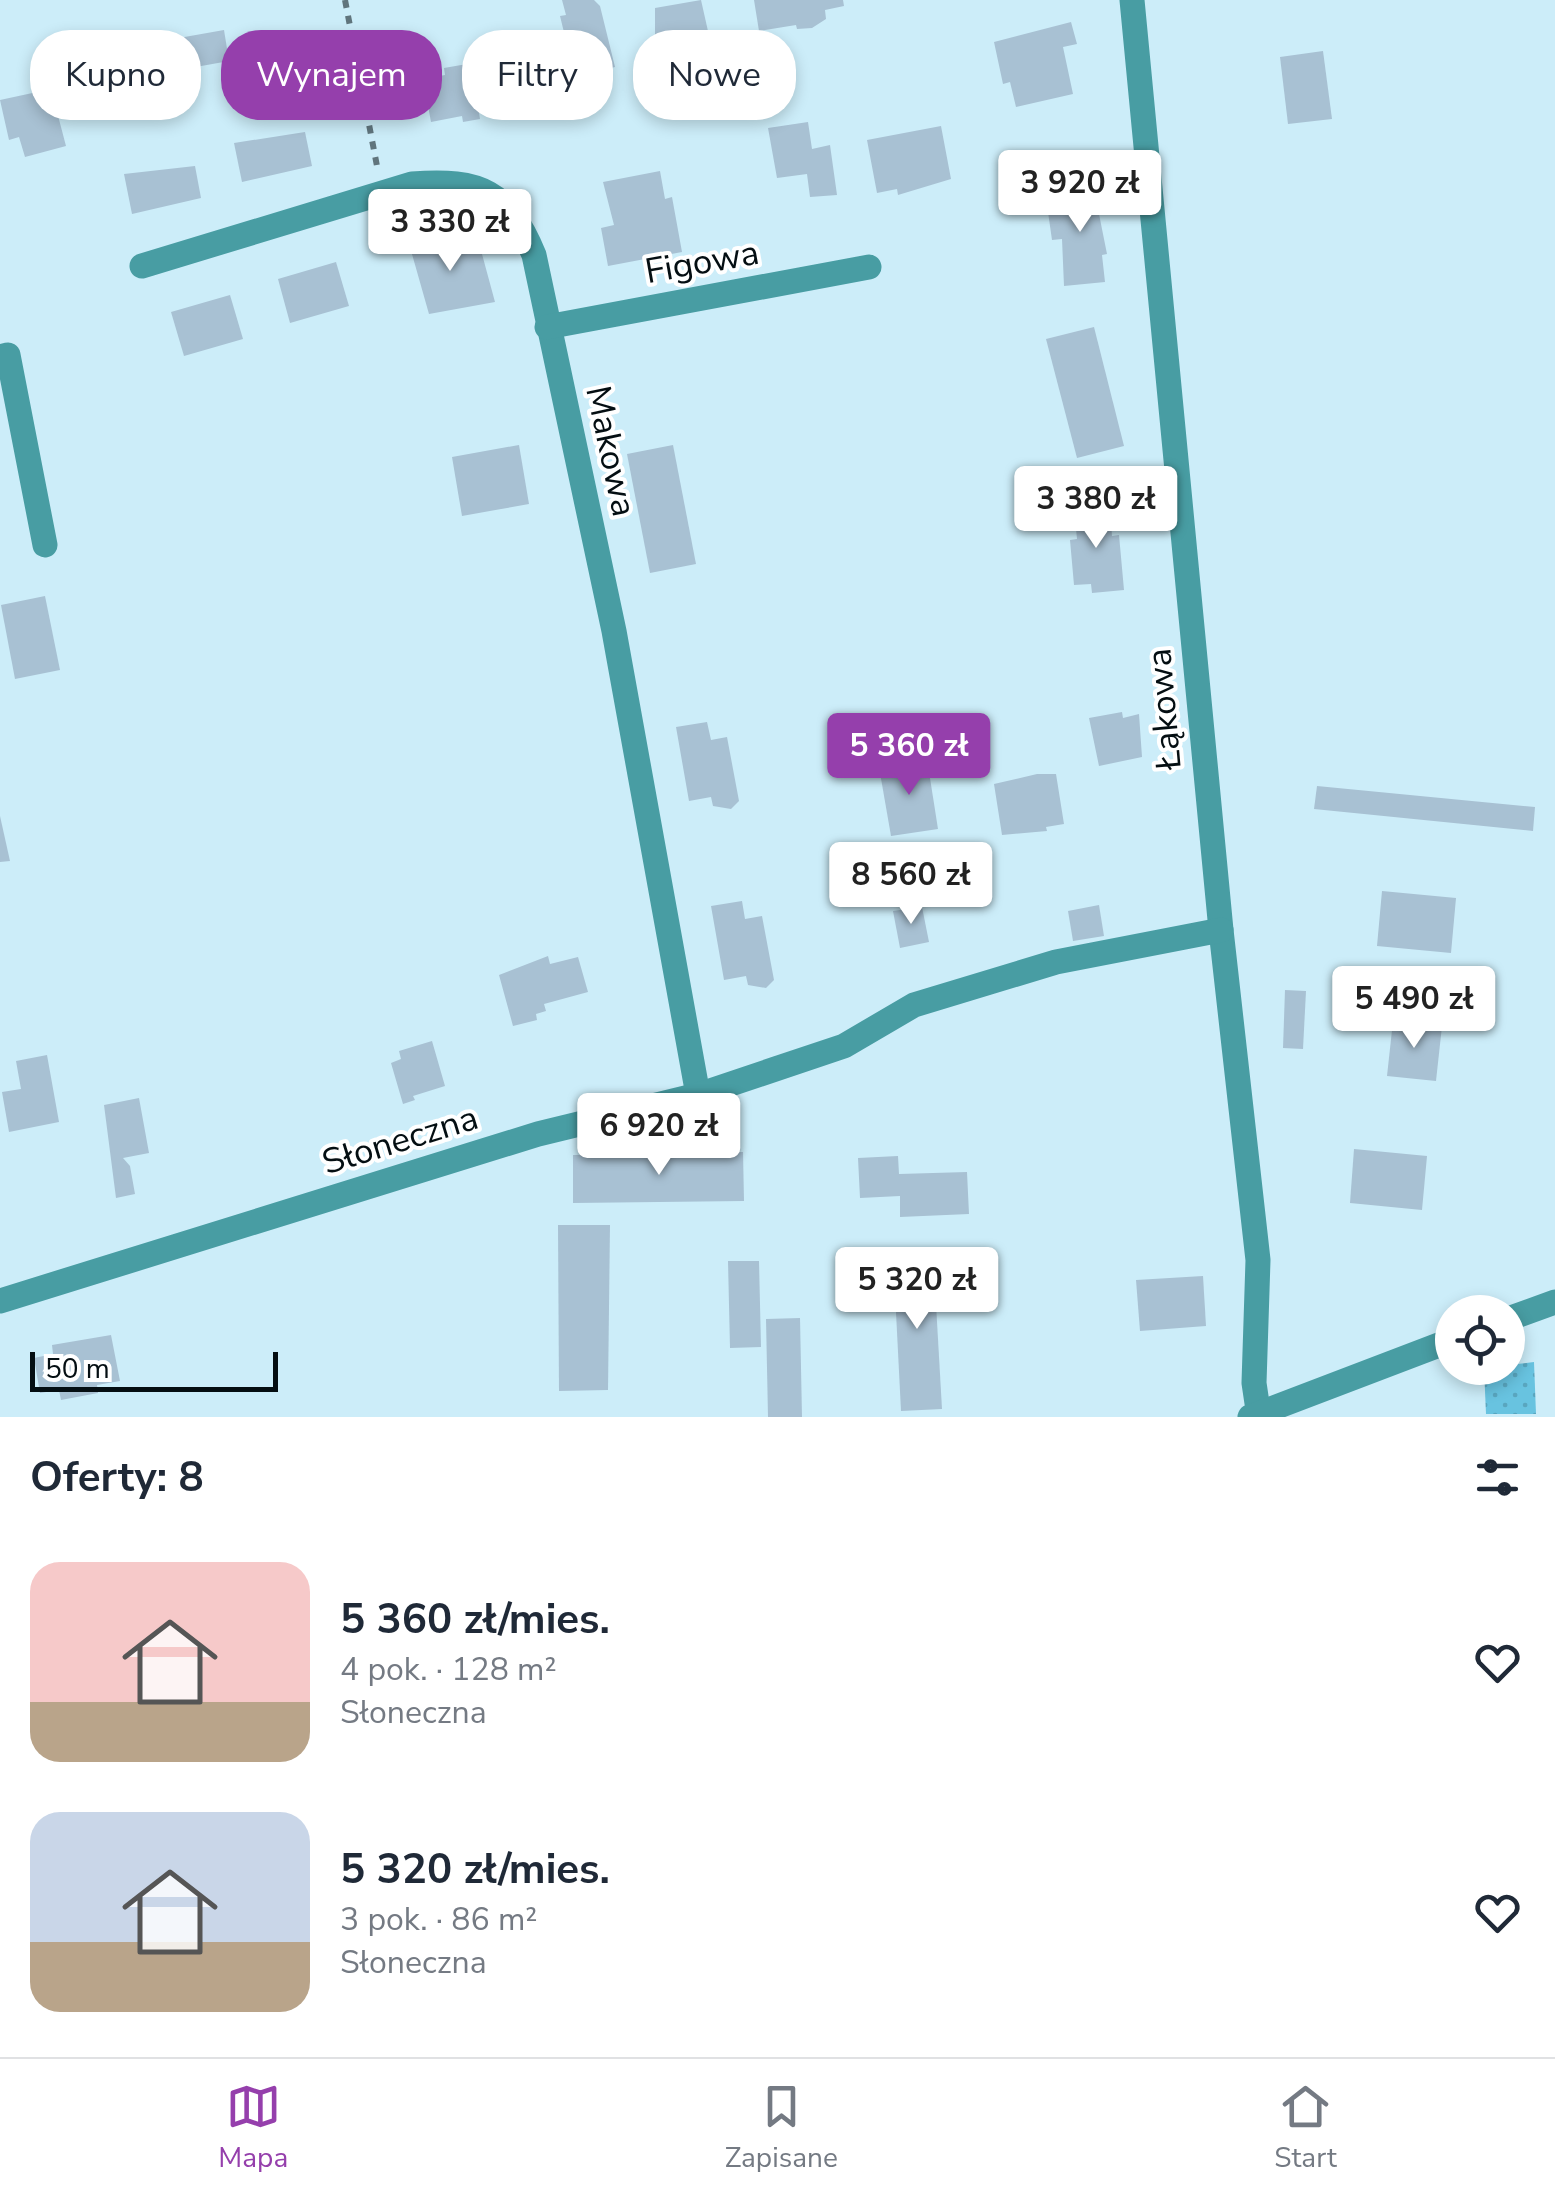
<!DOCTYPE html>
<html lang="pl">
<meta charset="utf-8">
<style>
:root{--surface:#fff;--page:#f2f2f3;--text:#1f2937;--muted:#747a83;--line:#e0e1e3;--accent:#953fac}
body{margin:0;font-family:"Nunito Sans",sans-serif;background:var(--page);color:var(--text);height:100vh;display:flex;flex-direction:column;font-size:38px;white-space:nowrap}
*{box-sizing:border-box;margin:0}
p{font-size:32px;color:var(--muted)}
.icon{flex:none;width:55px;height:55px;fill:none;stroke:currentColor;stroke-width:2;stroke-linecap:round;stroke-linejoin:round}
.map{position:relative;height:1417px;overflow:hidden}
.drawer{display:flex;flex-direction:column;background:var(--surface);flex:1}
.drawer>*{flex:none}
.hud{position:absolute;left:30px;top:30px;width:1000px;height:90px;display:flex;gap:20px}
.fabs{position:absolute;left:1435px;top:1295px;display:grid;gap:20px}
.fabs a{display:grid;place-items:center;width:90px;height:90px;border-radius:50%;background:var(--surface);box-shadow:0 5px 15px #0003;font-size:50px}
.scale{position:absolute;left:30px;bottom:25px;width:248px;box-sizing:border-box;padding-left:10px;border:5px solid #040e12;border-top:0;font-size:28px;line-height:35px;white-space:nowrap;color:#040e12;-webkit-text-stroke:8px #fff;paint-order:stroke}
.price{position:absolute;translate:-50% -85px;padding:0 22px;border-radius:10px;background:#fff;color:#222;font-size:32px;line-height:65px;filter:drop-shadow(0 2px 5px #0008)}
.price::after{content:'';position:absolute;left:50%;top:60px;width:30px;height:22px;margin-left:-15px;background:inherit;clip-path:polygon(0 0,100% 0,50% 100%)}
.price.active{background:var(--accent);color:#fff}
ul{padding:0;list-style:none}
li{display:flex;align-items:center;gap:30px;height:250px;padding:0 30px}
li span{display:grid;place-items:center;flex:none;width:280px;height:200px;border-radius:30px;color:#555}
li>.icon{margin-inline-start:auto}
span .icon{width:120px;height:120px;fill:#fffc;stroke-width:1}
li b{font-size:42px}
h2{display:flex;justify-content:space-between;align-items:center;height:120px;padding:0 30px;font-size:42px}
.tag{padding:0 35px;border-radius:40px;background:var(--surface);box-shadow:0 5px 15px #0003;font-size:35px;line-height:90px}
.tag.active{background:var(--accent);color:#fff}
.tab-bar{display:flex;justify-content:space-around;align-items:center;height:140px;border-top:2px solid var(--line);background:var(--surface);font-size:28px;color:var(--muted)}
.tab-bar a{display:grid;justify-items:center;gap:5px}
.tab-bar .active{color:var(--accent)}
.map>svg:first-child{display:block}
.grass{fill:url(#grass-dots)}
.building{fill:#a8c1d3}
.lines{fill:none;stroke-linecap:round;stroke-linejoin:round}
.path{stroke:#60757d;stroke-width:6;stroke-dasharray:8 8;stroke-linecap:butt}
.minor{stroke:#489da3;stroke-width:25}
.labels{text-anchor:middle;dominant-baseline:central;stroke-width:8;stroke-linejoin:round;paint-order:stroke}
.street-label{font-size:35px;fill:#040e12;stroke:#fff}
</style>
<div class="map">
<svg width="1555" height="1417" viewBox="0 0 1555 1417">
<defs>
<pattern id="grass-dots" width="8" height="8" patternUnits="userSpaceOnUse" patternTransform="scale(2.5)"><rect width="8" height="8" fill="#68c3e0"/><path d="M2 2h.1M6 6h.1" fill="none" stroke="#59a6bf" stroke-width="1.8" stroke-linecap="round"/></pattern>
</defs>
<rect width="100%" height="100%" fill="#ccedf9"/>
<path class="grass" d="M 1534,1362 L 1536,1414 L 1486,1414 L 1484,1368 Z"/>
<g class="building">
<path d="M 562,0 L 594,0 L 600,6 L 615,67 L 575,77 L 560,16 L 566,15 Z"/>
<path d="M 701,0 L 710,40 L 662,47 L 655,39 L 655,8 Z"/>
<path d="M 754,0 L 843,0 L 844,6 L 825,10 L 826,19 L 812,28 L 797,29 L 796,25 L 759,31 Z"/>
<path d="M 1071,22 L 1077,44 L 1063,47 L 1073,94 L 1016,107 L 1010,82 L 1003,84 L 994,42 Z"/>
<path d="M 224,30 L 229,61 L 168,72 L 162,41 Z"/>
<path d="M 1323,51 L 1332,119 L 1288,124 L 1280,57 Z"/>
<path d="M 467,64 L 468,71 L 490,67 L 498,109 L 479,113 L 480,119 L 463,122 L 462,116 L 431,122 L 423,79 L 445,75 L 444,68 Z"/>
<path d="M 51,89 L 66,146 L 25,157 L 19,137 L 9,140 L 0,100 Z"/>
<path d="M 808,122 L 812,149 L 830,145 L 837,195 L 810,197 L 807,174 L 777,178 L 768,128 Z"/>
<path d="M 941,126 L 951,179 L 898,195 L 897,189 L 877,193 L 867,140 Z"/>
<path d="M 305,132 L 312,166 L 242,182 L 234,143 Z"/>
<path d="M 195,166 L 201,198 L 132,214 L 124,174 Z"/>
<path d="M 660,171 L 665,199 L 672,197 L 682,252 L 608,266 L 601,228 L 614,225 L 603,182 Z"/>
<path d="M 1070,186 L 1101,186 L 1103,208 L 1098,209 L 1107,254 L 1102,255 L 1105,282 L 1064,286 L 1062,239 L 1052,240 L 1048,212 L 1064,210 L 1061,190 Z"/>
<path d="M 440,231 L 446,252 L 479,243 L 495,302 L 429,314 L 408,240 Z"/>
<path d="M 336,262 L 349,306 L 290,323 L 278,279 Z"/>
<path d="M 230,295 L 243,339 L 184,356 L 171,312 Z"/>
<path d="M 1094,327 L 1124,446 L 1077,458 L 1046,339 Z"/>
<path d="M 519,445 L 529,504 L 462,516 L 452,457 Z"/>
<path d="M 673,445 L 696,564 L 650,573 L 627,454 Z"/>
<path d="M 1110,505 L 1112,536 L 1119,535 L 1124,590 L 1092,593 L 1091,584 L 1074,585 L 1070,540 L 1077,539 L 1074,508 Z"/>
<path d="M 45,596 L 60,670 L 15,679 L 1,605 Z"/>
<path d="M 1122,712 L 1123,718 L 1139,714 L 1142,757 L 1099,766 L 1089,718 Z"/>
<path d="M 707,722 L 711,740 L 727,737 L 739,801 L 731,809 L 713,806 L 711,797 L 689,801 L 676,727 Z"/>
<path d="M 927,759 L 938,829 L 891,836 L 879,767 Z"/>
<path d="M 1037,774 L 1056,774 L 1064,824 L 1046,827 L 1047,831 L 1002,835 L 994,784 Z"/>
<path d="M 1317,786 L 1535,807 L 1533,831 L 1314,809 Z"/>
<path d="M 0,816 L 10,861 L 0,862 Z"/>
<path d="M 1382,891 L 1456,898 L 1451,953 L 1377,946 Z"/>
<path d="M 742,901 L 745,919 L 762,916 L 774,980 L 766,988 L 748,985 L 746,976 L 724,980 L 711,906 Z"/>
<path d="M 1099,905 L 1104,936 L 1073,941 L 1068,911 Z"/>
<path d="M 922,907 L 929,942 L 900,948 L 893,911 Z"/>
<path d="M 548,956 L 550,964 L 578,957 L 588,992 L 544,1004 L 546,1011 L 536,1014 L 537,1020 L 513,1026 L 499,975 Z"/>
<path d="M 1285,990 L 1306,991 L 1303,1049 L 1283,1048 Z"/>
<path d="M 1393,1021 L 1442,1026 L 1436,1081 L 1387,1076 Z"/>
<path d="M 432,1041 L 445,1086 L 413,1096 L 415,1100 L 403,1104 L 391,1063 L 401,1059 L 399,1051 Z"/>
<path d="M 47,1055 L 59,1122 L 9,1132 L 2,1092 L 21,1089 L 16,1061 Z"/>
<path d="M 139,1098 L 149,1153 L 123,1158 L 130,1166 L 135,1194 L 116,1198 L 104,1105 Z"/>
<path d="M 1354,1149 L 1427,1156 L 1422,1210 L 1350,1203 Z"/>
<path d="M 743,1152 L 744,1201 L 573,1203 L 573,1155 Z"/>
<path d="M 898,1156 L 899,1174 L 967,1172 L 969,1214 L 900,1217 L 900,1196 L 860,1198 L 858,1158 Z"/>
<path d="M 558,1225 L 610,1225 L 608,1390 L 559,1391 Z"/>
<path d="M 933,1252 L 942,1409 L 901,1411 L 893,1253 Z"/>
<path d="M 728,1261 L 759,1261 L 761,1347 L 730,1348 Z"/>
<path d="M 1203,1276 L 1206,1326 L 1140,1331 L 1136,1280 Z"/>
<path d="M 800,1318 L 802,1417 L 768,1417 L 766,1319 Z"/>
<path d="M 111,1335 L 120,1381 L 97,1385 L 98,1393 L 61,1400 L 59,1390 L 40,1393 L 34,1358 L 53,1354 L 52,1345 Z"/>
</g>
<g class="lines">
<path class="path" d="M 345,0 L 377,166"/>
<g class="minor">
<path d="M 1132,0 L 1221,930 L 1258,1260 L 1254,1383 L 1258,1410"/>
<path d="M 142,266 L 412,184 C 481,179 507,191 534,255 L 614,631 L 698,1095"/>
<path d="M 547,327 L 869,267"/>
<path d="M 0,357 L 8,355 L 45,545"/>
<path d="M 0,1301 L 538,1134 L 698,1095 L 844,1046 L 914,1005 L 1056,962 L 1221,930"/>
<path d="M 1508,1319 L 1555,1302"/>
<path d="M 1250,1417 L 1452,1340"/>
</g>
</g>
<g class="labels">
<g class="street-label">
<text transform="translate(702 262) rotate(-10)">Figowa</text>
<text transform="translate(611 451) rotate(78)">Makowa</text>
<text transform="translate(1164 709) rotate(-95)">Łąkowa</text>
<text transform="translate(400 1140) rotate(-17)">Słoneczna</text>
</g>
</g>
</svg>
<div class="fabs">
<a><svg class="icon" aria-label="locate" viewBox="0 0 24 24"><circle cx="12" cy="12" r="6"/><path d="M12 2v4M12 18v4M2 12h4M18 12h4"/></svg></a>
</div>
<div class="scale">50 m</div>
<b class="price" style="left:1080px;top:235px">3 920 zł</b>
<b class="price" style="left:450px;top:274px">3 330 zł</b>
<b class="price" style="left:1096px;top:551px">3 380 zł</b>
<b class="price active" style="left:909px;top:798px">5 360 zł</b>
<b class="price" style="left:911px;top:927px">8 560 zł</b>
<b class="price" style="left:1414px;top:1051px">5 490 zł</b>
<b class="price" style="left:659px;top:1178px">6 920 zł</b>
<b class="price" style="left:917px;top:1332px">5 320 zł</b>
<div class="hud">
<a class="tag">Kupno</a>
<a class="tag active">Wynajem</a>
<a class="tag">Filtry</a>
<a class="tag">Nowe</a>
</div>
</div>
<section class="drawer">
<h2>Oferty: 8<svg class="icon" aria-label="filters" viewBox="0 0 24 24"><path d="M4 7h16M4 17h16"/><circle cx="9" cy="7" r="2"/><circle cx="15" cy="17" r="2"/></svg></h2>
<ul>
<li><span style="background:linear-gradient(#f6c9c9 70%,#b9a48a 0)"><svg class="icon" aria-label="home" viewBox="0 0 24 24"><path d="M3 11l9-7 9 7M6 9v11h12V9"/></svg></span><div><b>5 360 zł/mies.</b><p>4 pok. · 128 m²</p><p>Słoneczna</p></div><svg class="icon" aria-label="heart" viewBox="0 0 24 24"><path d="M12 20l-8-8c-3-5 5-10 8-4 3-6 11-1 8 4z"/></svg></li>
<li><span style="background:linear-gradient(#c9d6e8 65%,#b9a48a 0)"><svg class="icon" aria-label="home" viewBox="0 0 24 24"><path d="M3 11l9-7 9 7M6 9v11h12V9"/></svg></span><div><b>5 320 zł/mies.</b><p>3 pok. · 86 m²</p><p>Słoneczna</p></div><svg class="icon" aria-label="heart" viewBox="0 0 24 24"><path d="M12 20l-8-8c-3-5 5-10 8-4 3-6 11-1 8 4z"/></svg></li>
</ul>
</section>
<nav class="tab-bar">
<a class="active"><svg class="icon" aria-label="map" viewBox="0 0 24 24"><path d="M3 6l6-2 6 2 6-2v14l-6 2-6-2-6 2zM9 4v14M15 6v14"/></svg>Mapa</a>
<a><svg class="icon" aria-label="saved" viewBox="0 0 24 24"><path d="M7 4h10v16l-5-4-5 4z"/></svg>Zapisane</a>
<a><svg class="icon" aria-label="home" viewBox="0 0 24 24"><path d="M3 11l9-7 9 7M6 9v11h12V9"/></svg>Start</a>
</nav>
